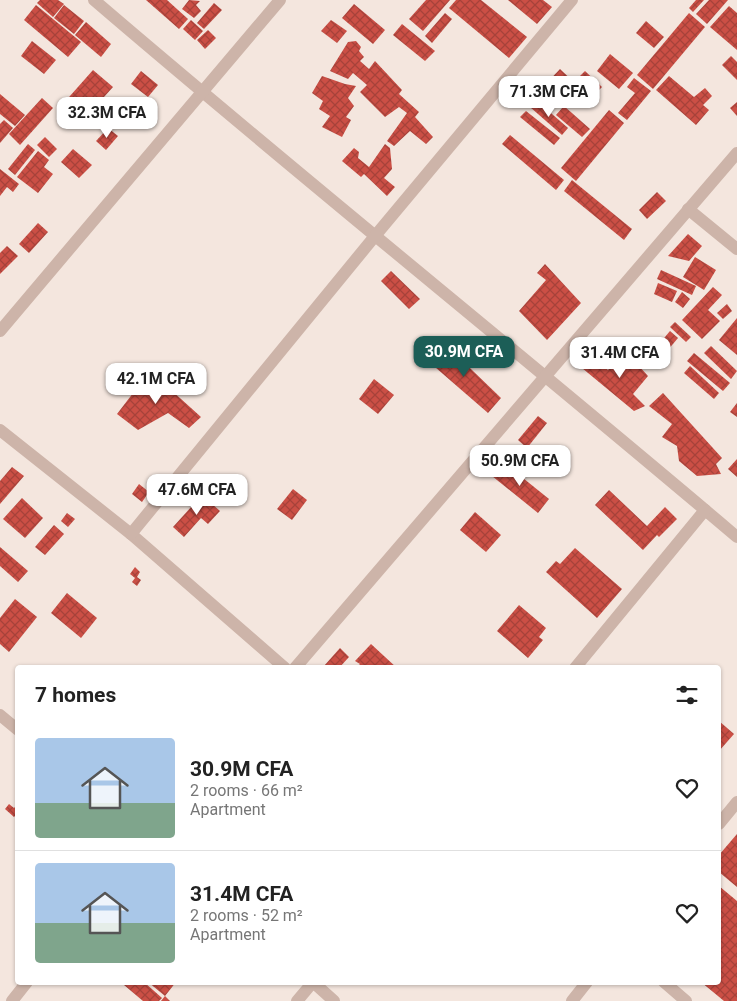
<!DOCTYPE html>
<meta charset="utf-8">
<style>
:root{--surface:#fff;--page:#f2f2f2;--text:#222;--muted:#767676;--line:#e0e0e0;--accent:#1c5e57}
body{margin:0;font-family:Roboto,sans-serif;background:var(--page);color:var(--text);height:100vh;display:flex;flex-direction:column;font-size:19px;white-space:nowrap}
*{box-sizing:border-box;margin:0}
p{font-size:16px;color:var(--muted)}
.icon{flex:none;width:28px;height:28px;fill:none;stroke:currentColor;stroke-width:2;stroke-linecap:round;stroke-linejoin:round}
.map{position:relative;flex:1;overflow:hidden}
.details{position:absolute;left:15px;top:665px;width:706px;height:320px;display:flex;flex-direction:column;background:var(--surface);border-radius:5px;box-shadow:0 1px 4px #0004}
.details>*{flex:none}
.price{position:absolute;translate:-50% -42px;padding:0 11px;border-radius:10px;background:#fff;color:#222;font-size:16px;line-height:32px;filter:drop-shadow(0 1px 2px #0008)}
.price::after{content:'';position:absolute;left:50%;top:30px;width:15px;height:11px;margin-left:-8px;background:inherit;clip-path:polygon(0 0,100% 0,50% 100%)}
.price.on{background:var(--accent);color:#fff}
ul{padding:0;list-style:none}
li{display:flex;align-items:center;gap:15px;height:125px;padding:0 20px}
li+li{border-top:1px solid var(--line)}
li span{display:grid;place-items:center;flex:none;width:140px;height:100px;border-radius:5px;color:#555}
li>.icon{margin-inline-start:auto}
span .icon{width:60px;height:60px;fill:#fffc;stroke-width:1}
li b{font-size:21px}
h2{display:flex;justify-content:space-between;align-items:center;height:60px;padding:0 20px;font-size:21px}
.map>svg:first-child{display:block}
.building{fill:url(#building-cross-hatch)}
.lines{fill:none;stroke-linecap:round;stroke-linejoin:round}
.minor{stroke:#cdb4a9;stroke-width:12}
</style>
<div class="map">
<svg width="737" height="1001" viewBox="0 0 737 1001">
<defs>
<pattern id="building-cross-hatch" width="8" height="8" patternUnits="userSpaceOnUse" patternTransform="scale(1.25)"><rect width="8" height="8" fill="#cb4f45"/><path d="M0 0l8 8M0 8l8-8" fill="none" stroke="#a6423a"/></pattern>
</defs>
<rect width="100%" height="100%" fill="#f4e6de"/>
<g class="building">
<path d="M 40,0 L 58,0 L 64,4 L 53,17 L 37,3 Z"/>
<path d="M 146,0 L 167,0 L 188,19 L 179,29 Z"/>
<path d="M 189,0 L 200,1 L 196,5 L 201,11 L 194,18 L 182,9 Z"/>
<path d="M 426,0 L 450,0 L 423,31 L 409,19 Z"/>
<path d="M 456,0 L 481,0 L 527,37 L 509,58 L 449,8 Z"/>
<path d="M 508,0 L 543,0 L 552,7 L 537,24 Z"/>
<path d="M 696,0 L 704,0 L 693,12 L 689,8 Z"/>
<path d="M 709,0 L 728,0 L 707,24 L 696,14 Z"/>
<path d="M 214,3 L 222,10 L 204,29 L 197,23 Z"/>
<path d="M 354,4 L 385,30 L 373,44 L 342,18 Z"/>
<path d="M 36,5 L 81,42 L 68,57 L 24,20 Z"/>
<path d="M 64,5 L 84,21 L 74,34 L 54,18 Z"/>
<path d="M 729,6 L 737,13 L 737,50 L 710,27 Z"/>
<path d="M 445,13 L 452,19 L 432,43 L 425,36 Z"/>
<path d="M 689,13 L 705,27 L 653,89 L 637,75 Z"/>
<path d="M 191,20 L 203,31 L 195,40 L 183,29 Z"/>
<path d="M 331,20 L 347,31 L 337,43 L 321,31 Z"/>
<path d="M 646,21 L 664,37 L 654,48 L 636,33 Z"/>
<path d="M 86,22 L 111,44 L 101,57 L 75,35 Z"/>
<path d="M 402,24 L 435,51 L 425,61 L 393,35 Z"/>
<path d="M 208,30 L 216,38 L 205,49 L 197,40 Z"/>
<path d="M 32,41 L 56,60 L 44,74 L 21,56 Z"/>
<path d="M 356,41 L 361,47 L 359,51 L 364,57 L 360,61 L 369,69 L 375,61 L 402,90 L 399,94 L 419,112 L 415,117 L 433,137 L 426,144 L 410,131 L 394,146 L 387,141 L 407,113 L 399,107 L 385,117 L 360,92 L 367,85 L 353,73 L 348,79 L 330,71 L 348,42 Z"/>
<path d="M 610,54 L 633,73 L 619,89 L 597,71 Z"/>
<path d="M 731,56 L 737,62 L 737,80 L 722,65 Z"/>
<path d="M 560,69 L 576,84 L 559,102 L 543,87 Z"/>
<path d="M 93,70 L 113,87 L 104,97 L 108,100 L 95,116 L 90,112 L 82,122 L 62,105 Z"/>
<path d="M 141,71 L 158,85 L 148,97 L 131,84 Z"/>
<path d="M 585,71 L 602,87 L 586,103 L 577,94 L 584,86 L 577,79 Z"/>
<path d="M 322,76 L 345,84 L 356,86 L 348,98 L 354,106 L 346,117 L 351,120 L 342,137 L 322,127 L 330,116 L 319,109 L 323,101 L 312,93 Z"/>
<path d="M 669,76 L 694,97 L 705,88 L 712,96 L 703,105 L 709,110 L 696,125 L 656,90 Z"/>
<path d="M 634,78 L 651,91 L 627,120 L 618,113 L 635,93 L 627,87 Z"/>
<path d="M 0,94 L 25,115 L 15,126 L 0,114 Z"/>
<path d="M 42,98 L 53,108 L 20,145 L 9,134 Z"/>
<path d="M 536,100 L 568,128 L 562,135 L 530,107 Z"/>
<path d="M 737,102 L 737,116 L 730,108 Z"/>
<path d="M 564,106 L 590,129 L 582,137 L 556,115 Z"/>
<path d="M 609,110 L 624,123 L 576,181 L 561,168 Z"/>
<path d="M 526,111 L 560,138 L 554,145 L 520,117 Z"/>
<path d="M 4,120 L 13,128 L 0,143 L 0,124 Z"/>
<path d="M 108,128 L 118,136 L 106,150 L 96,141 Z"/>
<path d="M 510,135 L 564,180 L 556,190 L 502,144 Z"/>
<path d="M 45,137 L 57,149 L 49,157 L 37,145 Z"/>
<path d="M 28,144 L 35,150 L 15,175 L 8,169 Z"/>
<path d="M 385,144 L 390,148 L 392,169 L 384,178 L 395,187 L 387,196 L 364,174 L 361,177 L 342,161 L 354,148 L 359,152 L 358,158 L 369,167 Z"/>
<path d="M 73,149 L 92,165 L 79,178 L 61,162 Z"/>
<path d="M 38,151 L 49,160 L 44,167 L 53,174 L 38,193 L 17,177 Z"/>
<path d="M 0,169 L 19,184 L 13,192 L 7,187 L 0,196 Z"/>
<path d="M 572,180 L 632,229 L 624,240 L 564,191 Z"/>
<path d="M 657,192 L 666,201 L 647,219 L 639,210 Z"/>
<path d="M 38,223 L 48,232 L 29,253 L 19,244 Z"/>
<path d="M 688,234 L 702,246 L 689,261 L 668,256 Z"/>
<path d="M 7,246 L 18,256 L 0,274 L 0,253 Z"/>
<path d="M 695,257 L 716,270 L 704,290 L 683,277 Z"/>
<path d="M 545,264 L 581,303 L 547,340 L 519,311 L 546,280 L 537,273 Z"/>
<path d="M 661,270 L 696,286 L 692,295 L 657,279 Z"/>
<path d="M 391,271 L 420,299 L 409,309 L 381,281 Z"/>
<path d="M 658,283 L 677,291 L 672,302 L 654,294 Z"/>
<path d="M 713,287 L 722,295 L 708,310 L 720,321 L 702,339 L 682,320 Z"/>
<path d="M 682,292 L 690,299 L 683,308 L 675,302 Z"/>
<path d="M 727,304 L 732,311 L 723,319 L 717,313 Z"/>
<path d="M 737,318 L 737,355 L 719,340 Z"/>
<path d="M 675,322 L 691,337 L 686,342 L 670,327 Z"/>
<path d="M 670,331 L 678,338 L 662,357 L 654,350 Z"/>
<path d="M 444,343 L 501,398 L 488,413 L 428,361 Z"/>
<path d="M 711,346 L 737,371 L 731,379 L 704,353 Z"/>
<path d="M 694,353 L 730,383 L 723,391 L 687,361 Z"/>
<path d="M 629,355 L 648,376 L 633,394 L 645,406 L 634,411 L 582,368 L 593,356 L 608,370 L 619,357 Z"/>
<path d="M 690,366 L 719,393 L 714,399 L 684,373 Z"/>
<path d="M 150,371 L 201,417 L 189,428 L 168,413 L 138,430 L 117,414 Z"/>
<path d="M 374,379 L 394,395 L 378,414 L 359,399 Z"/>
<path d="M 663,393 L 722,458 L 716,464 L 721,474 L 697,476 L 679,461 L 677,446 L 662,437 L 672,424 L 649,406 Z"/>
<path d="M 737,403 L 737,417 L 730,412 Z"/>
<path d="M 538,416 L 547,423 L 527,448 L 518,440 Z"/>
<path d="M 737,459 L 737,477 L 728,469 Z"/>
<path d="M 503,462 L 549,499 L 538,513 L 492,476 Z"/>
<path d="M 12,467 L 24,476 L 0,504 L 0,481 Z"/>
<path d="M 139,484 L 149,492 L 142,502 L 132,494 Z"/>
<path d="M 293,489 L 307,500 L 292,520 L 277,509 Z"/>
<path d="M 609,490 L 647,526 L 665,507 L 677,519 L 659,537 L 657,535 L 643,550 L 595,505 Z"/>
<path d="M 202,495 L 220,511 L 208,524 L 201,518 L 184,537 L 173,527 Z"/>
<path d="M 22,498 L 43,518 L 25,538 L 3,519 Z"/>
<path d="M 475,512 L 501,535 L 486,552 L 460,530 Z"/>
<path d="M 67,513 L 75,519 L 68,527 L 61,521 Z"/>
<path d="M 54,525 L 64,534 L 45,555 L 35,547 Z"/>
<path d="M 0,547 L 28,571 L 18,582 L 0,566 Z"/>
<path d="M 575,548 L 622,589 L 597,618 L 546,572 L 556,561 L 560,564 Z"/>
<path d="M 135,567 L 140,572 L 137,577 L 141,580 L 137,586 L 132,582 L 135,578 L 130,574 Z"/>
<path d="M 67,593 L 97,618 L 81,638 L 51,613 Z"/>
<path d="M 15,599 L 37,617 L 9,652 L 0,644 L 0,618 Z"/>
<path d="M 519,605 L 546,628 L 539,637 L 543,640 L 528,658 L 497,631 Z"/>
<path d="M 371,644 L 397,668 L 356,668 L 360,664 L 355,661 Z"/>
<path d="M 340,648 L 349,657 L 339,668 L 326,668 L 324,666 Z"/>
<path d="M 719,721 L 734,734 L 719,751 Z"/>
<path d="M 9,804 L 14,808 L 18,804 L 18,813 L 14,817 L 5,809 Z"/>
<path d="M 737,834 L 737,887 L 719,872 L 719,855 Z"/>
<path d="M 719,886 L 737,901 L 737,1001 L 724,1001 L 701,982 L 719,982 Z"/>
<path d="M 126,982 L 144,982 L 162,998 L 159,1001 L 143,1001 L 124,985 Z"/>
<path d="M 148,982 L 176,982 L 165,996 L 170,1001 L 161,1001 L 165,996 Z"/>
</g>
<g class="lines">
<g class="minor">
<path d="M 94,0 C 306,182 524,356 737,537"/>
<path d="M 688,209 L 737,249"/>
<path d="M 0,331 L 280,0"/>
<path d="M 0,430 L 131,534 L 285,668"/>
<path d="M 131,534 L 375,236 L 572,0"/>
<path d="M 295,668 L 737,153"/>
<path d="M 575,668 L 705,510"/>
<path d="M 0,715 L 18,730"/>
<path d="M 719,824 L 737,802"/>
<path d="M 664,982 L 686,1001"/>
<path d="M 12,1001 L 27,982"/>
<path d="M 297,1001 L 313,982 L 334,1001"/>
<path d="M 572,1001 L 587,982"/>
</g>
</g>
</svg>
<b class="price" style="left:549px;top:118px">71.3M CFA</b>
<b class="price" style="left:107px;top:139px">32.3M CFA</b>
<b class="price on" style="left:464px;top:378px">30.9M CFA</b>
<b class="price" style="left:620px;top:379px">31.4M CFA</b>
<b class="price" style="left:156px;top:405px">42.1M CFA</b>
<b class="price" style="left:520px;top:487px">50.9M CFA</b>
<b class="price" style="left:197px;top:516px">47.6M CFA</b>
<section class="details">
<h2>7 homes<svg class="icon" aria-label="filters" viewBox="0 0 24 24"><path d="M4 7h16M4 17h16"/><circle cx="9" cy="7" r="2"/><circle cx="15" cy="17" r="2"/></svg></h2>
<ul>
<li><span style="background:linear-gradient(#a9c7e8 65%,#7fa58c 0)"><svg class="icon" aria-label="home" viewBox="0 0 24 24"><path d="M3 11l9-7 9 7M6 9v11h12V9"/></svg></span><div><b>30.9M CFA</b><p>2 rooms · 66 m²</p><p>Apartment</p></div><svg class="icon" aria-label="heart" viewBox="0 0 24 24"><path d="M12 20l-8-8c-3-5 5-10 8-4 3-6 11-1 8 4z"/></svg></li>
<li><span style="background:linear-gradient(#a9c7e8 60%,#7fa58c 0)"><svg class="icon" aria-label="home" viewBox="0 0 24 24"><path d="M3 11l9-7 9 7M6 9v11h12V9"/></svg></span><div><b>31.4M CFA</b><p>2 rooms · 52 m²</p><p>Apartment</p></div><svg class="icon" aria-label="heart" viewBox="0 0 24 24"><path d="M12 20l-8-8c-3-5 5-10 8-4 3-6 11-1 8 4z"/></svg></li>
</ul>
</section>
</div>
